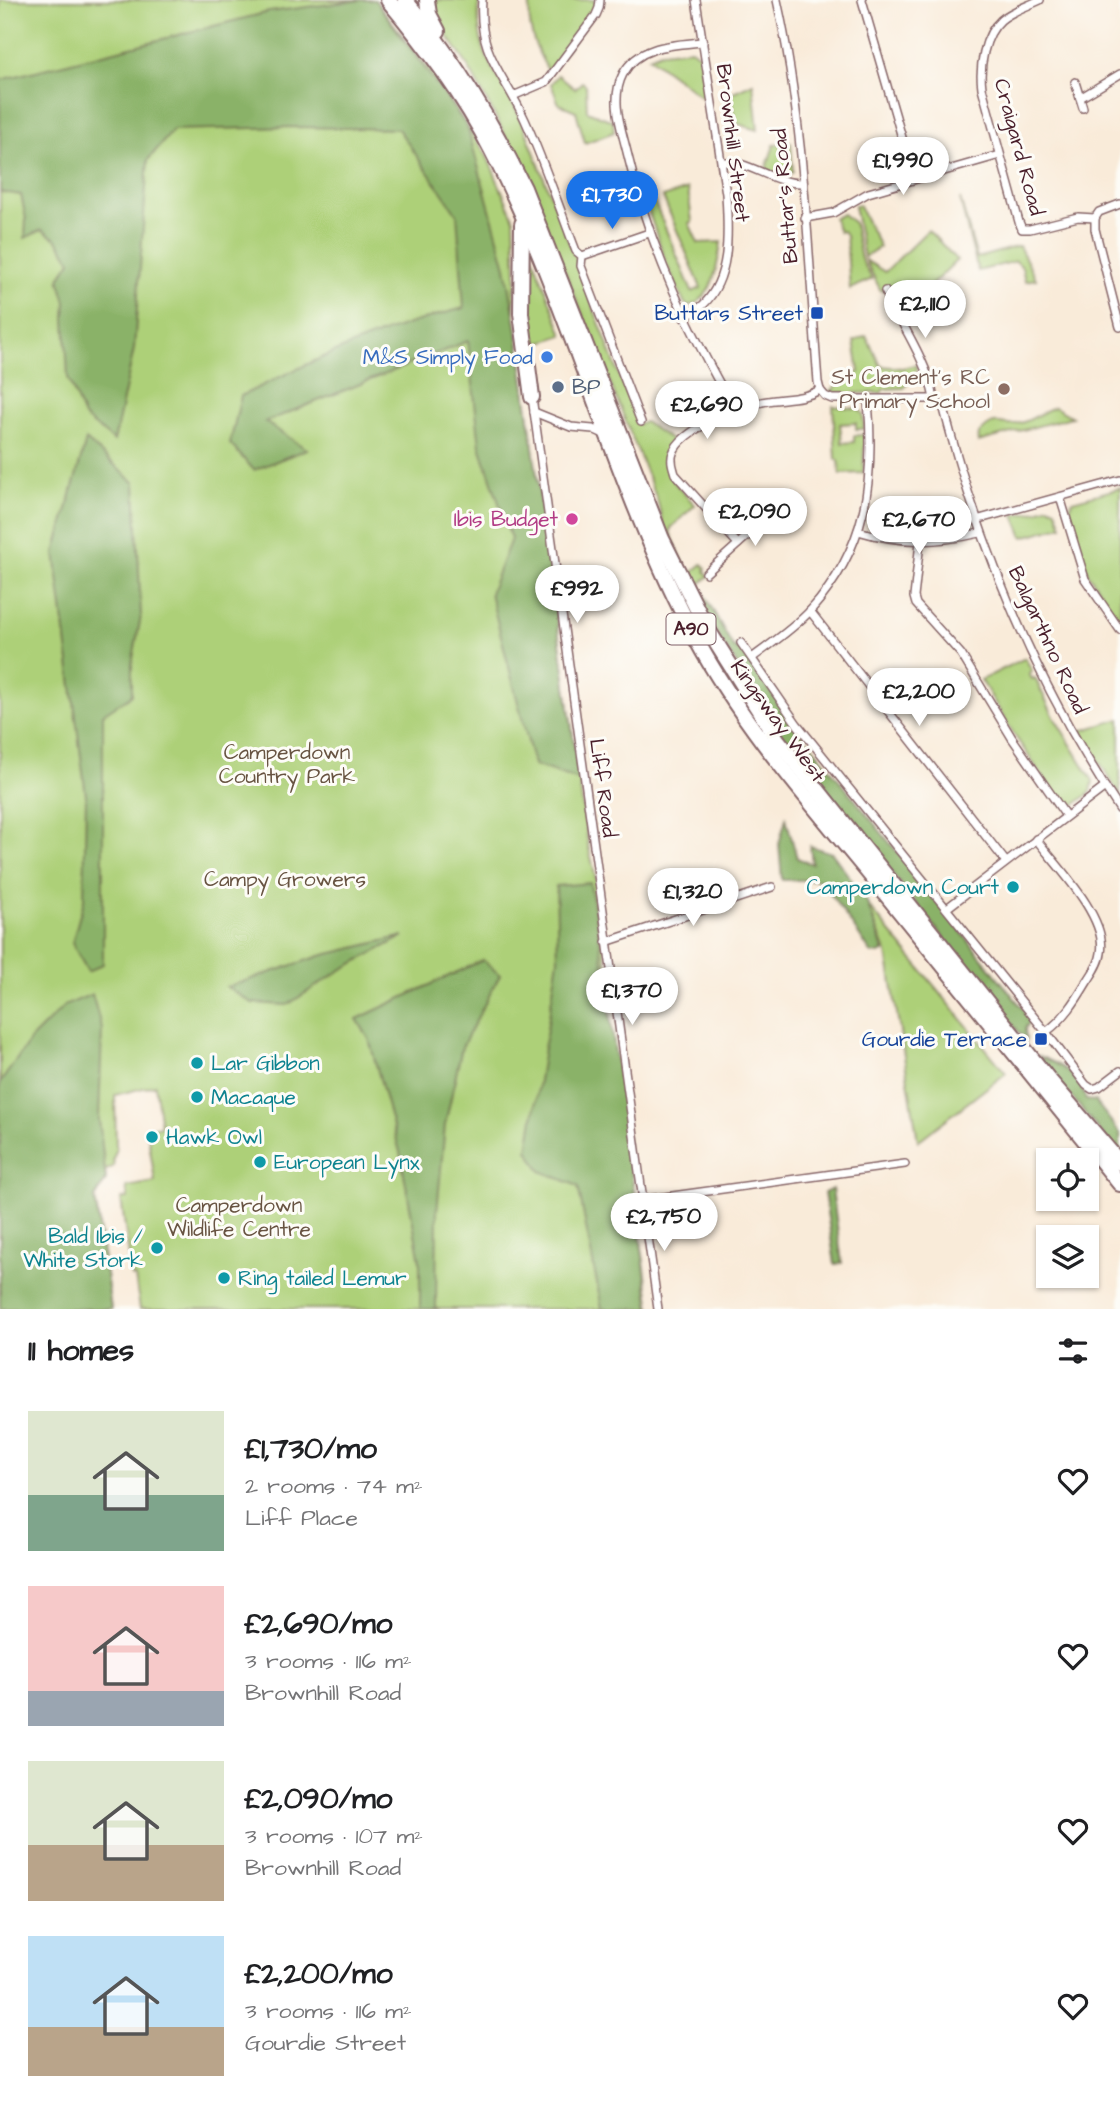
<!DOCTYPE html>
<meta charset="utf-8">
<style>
:root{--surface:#fff;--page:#f6f6f6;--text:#202124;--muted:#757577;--accent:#1a73e8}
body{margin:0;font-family:"Architects Daughter",sans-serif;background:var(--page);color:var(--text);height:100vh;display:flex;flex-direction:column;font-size:26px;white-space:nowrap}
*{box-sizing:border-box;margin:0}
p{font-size:23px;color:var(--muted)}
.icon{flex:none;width:38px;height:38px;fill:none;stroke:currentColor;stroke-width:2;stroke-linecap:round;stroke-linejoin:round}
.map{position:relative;height:1309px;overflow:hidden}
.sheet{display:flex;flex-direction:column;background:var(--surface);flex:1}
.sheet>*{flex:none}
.fabs{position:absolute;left:1036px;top:1148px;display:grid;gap:14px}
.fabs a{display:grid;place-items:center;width:63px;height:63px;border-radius:0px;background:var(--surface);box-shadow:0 2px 5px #0004;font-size:35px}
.price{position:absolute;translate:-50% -60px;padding:0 16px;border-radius:24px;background:#fff;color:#222;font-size:23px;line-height:46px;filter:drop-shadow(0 2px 4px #0008)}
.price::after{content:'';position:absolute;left:50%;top:42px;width:21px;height:16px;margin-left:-10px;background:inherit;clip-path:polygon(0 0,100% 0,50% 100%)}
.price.selected{background:var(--accent);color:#fff}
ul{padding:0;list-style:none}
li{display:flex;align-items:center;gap:21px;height:175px;padding:0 28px}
li span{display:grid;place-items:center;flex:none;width:196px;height:140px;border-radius:0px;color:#555}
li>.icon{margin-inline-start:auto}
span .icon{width:84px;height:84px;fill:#fffc;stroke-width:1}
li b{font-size:30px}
h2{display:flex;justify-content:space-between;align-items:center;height:84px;padding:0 28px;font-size:30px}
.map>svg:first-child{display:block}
.green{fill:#add078;stroke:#7c7852;stroke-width:2}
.forest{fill:#8ab268;stroke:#6a684a;stroke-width:2}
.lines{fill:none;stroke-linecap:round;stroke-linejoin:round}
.street-casing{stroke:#876668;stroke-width:10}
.highway-casing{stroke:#876668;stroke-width:18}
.street{stroke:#fff;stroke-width:7}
.highway{stroke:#fff;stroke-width:14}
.transit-dot{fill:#1a4fb4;stroke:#fdfcf7;stroke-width:2.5}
.shop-dot{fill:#3f7fe0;stroke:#fdfcf7;stroke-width:2.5}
.service-dot{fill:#5c6f8a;stroke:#fdfcf7;stroke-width:2.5}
.education-dot{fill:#8d6e63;stroke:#fdfcf7;stroke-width:2.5}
.hotel-dot{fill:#d1479c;stroke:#fdfcf7;stroke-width:2.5}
.culture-dot{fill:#0f9aa8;stroke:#fdfcf7;stroke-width:2.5}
.labels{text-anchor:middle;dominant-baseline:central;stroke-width:6;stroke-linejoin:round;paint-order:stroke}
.shield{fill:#fdfcf7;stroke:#806168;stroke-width:2}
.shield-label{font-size:19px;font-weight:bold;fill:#4a1f2b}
.street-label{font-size:21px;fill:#4a1f2b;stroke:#fdfcf7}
.transit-label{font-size:21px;fill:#164399;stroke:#fdfcf7;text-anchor:end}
.shop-label{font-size:21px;fill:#366cbe;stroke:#fdfcf7;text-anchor:end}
.education-label{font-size:21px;fill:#785e54;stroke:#fdfcf7;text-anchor:end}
.service-label{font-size:21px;fill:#4e5e75;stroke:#fdfcf7;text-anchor:start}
.hotel-label{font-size:21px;fill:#b23c85;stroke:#fdfcf7;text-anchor:end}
.park-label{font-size:21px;fill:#685442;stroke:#fdfcf7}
.culture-label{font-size:21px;fill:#0d838f;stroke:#fdfcf7;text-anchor:start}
</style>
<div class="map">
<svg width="1120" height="1309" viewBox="0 0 1120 1309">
<rect width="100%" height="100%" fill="#fdfcf7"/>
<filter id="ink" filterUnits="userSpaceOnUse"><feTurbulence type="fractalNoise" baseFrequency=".0143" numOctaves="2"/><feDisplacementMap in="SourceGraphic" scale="14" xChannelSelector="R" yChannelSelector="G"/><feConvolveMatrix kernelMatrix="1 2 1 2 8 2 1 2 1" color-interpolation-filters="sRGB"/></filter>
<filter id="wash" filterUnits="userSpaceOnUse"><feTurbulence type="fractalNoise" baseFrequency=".00686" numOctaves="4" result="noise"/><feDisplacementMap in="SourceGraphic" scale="28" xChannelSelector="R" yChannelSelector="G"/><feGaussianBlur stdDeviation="1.57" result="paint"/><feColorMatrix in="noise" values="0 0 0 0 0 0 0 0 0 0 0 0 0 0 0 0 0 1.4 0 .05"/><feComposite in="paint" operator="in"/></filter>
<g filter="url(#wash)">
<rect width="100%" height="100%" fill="#f9ebd9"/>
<g class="green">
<path d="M 0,0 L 375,0 L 432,73 L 487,156 L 514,219 L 516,274 L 514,311 L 588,845 C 604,904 606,964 611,1024 C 620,1119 638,1215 651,1309 L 140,1309 L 135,1277 L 132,1277 L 121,1199 L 128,1198 L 126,1187 L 155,1182 L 147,1129 L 161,1126 L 155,1085 L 115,1095 L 116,1151 L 113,1159 L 114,1166 L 105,1171 L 106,1180 L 95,1198 L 111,1309 L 0,1309 Z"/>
<path d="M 430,0 L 479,0 C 474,61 502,74 523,124 C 540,166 555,208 572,250 L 577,259 L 579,270 L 638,424 L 645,422 L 674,442 C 657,472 676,484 695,505 L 671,528 L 670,532 L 689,575 L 702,564 L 706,568 L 705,571 L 709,576 L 699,585 L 689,575 L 686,577 L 665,531 L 657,499 L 539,207 L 501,127 L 466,63 L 432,13 Z"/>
<path d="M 531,0 L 594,0 L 596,4 L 593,14 L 549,72 C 536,50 525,26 531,0 Z"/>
<path d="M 691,49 L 699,55 L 706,100 L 649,57 L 661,52 Z"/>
<path d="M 558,75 L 575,89 L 582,82 L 586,85 L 587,111 L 613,121 L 614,132 L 585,143 L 576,111 L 559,104 L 551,84 Z"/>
<path d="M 753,83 L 758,130 L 735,123 L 731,97 L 720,98 Z"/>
<path d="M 791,143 L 793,172 L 784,177 L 766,169 L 774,145 Z"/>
<path d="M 688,189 L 692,222 L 689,223 L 698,243 L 721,242 C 718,262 714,302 687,306 L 684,302 L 667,265 L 646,204 L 654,201 L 692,292 L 701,288 L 663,197 Z"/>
<path d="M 960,199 L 977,258 L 1019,246 L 1036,279 L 1025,281 L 1022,267 L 1016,261 L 978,271 Z"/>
<path d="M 858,204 L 880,247 L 864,257 L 854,206 Z"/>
<path d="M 843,214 L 854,223 L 861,259 L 872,279 L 850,289 L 846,235 L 843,231 L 839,232 L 834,218 Z"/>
<path d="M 928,230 L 957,260 L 913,303 L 894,284 L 897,291 L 892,294 L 888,287 L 881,291 L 865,260 L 885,272 Z"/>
<path d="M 527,241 L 563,335 L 533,345 L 526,304 Z"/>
<path d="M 866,336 L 881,366 L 902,368 L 916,365 L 917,369 L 904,388 L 884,389 L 881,393 L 835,393 L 831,391 L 841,381 L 859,372 L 854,341 Z"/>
<path d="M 833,406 L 859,409 L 863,414 L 864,429 L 856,429 L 856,423 L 840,424 L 842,443 L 854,442 L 854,436 L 865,434 L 863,473 L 840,474 L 839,461 L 836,459 Z"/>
<path d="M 1055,407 L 1072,417 L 978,442 L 979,434 C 998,413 1000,429 1020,423 C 1033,420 1042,411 1055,407 Z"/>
<path d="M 1120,488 L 1120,622 L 1088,573 L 1069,509 L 1072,501 Z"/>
<path d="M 1048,506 L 1056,509 L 1062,526 L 1023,537 L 1014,515 L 1038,511 Z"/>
<path d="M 1025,658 L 1032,671 L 1029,673 L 1032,679 L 1035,678 L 1054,717 L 1093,781 L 1091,792 L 1073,806 L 1062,805 L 1015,736 L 981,680 Z"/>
<path d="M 1120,719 L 1120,795 L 1080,731 Z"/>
<path d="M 867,904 L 1006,1073 L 918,1141 L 887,953 Z"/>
</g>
<g class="forest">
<path d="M 361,0 L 375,0 L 467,126 L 506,267 L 516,324 L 579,780 L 534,765 L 490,593 L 511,539 L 480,446 L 468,341 L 265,422 L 307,449 L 254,470 L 230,444 L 241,396 C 313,360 386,327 464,308 L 457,214 L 398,129 L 295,127 L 173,130 L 148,160 L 134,349 L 114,441 L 84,417 L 68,378 L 65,318 L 66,302 L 59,279 L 71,261 L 57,240 L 42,230 L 25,238 L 26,219 L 21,195 L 0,192 L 0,80 L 269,12 Z"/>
<path d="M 86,440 L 135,483 L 141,616 L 132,664 L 132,695 L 103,714 L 103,964 L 88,972 L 72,943 L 84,900 L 86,796 L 55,553 Z"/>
<path d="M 689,575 L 699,585 L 733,647 L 743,652 L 795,725 L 1032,1020 L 1025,1028 L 1026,1041 L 782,735 L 710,623 L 686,577 Z"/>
<path d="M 786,818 L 797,858 L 812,864 L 810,846 L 832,853 L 866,900 L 884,952 L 872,954 L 821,880 L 782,880 L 779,844 Z"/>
<path d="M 590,883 L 600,941 L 650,1309 L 602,1309 L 578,1186 L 541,1171 L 528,1150 L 558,959 L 556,886 Z"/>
<path d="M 404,936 L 341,970 L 287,1005 L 252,1003 L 227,987 L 320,956 Z"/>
<path d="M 483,960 L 500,975 L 462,1047 L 445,1125 L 437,1212 L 436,1309 L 420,1309 L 420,1261 L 400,1152 L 369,1039 L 357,1019 Z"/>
<path d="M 92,994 L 102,1029 L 99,1120 L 106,1180 L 95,1198 L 111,1309 L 0,1309 L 0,1083 L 31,1039 L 64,1006 Z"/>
<path d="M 1038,1056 C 1060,1063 1079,1076 1086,1100 L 1095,1101 L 1120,1133 L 1120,1156 Z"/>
<path d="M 832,1189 L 842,1263 L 835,1264 L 824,1193 Z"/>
</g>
</g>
<g filter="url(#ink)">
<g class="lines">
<defs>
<g id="street">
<path d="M 482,0 C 478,56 504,73 525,120 C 544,162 559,207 576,251 L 582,256 L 581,266 L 641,422"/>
<path d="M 777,0 C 805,125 808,255 818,382 L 820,390"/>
<path d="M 862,0 L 914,179"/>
<path d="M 1040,0 C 1028,6 1011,11 1001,20 C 984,35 979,67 982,88 L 1019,222 L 1022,229 L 1030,229 L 1078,217 L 1095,218 L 1099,212 L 1120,204"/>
<path d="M 703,42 C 673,45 639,45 623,74 C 610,99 621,127 627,152 C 649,247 687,327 735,411"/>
<path d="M 1075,82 L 1083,108"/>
<path d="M 513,96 L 546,82 L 596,15 L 599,8 L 600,0"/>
<path d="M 1080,98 L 1120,74"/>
<path d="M 722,162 C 749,160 773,184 802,183"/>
<path d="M 805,218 L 833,213 L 868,193 L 1000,155"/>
<path d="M 1095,218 L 1095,229 L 1120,327"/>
<path d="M 582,256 L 649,233"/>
<path d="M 885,291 C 901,323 928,363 934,399"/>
<path d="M 684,318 C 690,314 697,310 703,305 C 732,277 728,230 726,194 L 696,0"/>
<path d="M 820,390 L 825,396 L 832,399 L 934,399"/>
<path d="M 532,397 L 658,1309"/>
<path d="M 934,399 L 944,409 C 981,552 1038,687 1120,810"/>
<path d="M 534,412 L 571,427 L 593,429 L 606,435"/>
<path d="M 1060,497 L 1085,579 L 1120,630"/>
<path d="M 976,520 L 1120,480"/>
<path d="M 858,531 C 901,544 937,543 980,533"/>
<path d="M 920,542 L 914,597 L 916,604 L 961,654 L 1012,738 L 1066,816"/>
<path d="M 738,544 L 675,474 C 673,467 670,460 673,453 C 681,429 739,408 762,402 C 784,397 799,401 820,390"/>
<path d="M 706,573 L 785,502"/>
<path d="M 810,611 L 1006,862"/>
<path d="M 741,643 L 797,724 L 1046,1032 L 1086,1085 L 1092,1089 L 1099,1087 L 1120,1071"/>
<path d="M 752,658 C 772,643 793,629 810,611 C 867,548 875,481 868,400"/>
<path d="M 1036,839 C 1057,866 1108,918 1101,953 C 1100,964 1092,974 1087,982 C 1075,1002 1065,1018 1046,1032"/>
<path d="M 947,908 L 1105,787"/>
<path d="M 606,942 L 772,887"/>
<path d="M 643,1200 L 905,1164"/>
</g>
<g id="highway">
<path d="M 388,0 C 427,47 464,96 492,151 C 573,308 612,483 696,639 C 741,723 807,798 867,871 C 951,975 1036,1079 1120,1184"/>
<path d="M 405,0 C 453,57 491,121 524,188 L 662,539 L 705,625 L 777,739 L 1050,1081 L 1120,1163"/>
<path d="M 427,0 L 429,14 L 438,31"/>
<path d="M 522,224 L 521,313 L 532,397"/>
</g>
</defs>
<use href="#street" class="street-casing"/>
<use href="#highway" class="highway-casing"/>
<use href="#street" class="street"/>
<use href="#highway" class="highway"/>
</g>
</g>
<g class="transit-dot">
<rect x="810" y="306" width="14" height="14" rx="3.5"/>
<rect x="1034" y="1032" width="14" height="14" rx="3.5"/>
</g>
<circle class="shop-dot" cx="547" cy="357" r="7"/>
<circle class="service-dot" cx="558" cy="387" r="7"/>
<circle class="education-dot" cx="1004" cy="389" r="7"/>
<circle class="hotel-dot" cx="572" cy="519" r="7"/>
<g class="culture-dot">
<circle cx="1013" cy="887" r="7"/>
<circle cx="197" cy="1063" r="7"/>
<circle cx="197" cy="1097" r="7"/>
<circle cx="152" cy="1137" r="7"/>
<circle cx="260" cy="1162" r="7"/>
<circle cx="157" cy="1248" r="7"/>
<circle cx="224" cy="1278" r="7"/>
</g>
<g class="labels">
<rect class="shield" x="666.5" y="613.5" width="49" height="31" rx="5"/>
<g class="shield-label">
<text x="691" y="629">A90</text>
</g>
<g class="street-label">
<text transform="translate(733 143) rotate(83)">Brownhill Street</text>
<text transform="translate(1019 147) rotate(75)">Craigard Road</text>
<text transform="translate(785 196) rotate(-95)">Buttar's Road</text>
<text transform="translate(1048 640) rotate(65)">Balgarthno Road</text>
<text transform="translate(778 721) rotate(54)">Kingsway West</text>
<text transform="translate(603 788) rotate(82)">Liff Road</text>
</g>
<g class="transit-label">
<text x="803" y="313">Buttars Street</text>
<text x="1027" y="1039">Gourdie Terrace</text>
</g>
<g class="shop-label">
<text x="533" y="357">M&amp;S Simply Food</text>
</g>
<g class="education-label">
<text x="990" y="377">St Clement's RC<tspan x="990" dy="24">Primary School</tspan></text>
</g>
<g class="service-label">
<text x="572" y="387">BP</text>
</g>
<g class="hotel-label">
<text x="558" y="519">Ibis Budget</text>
</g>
<g class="park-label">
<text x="287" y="752">Camperdown<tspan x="287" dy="24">Country Park</tspan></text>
<text x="285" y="879">Campy Growers</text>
<text x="239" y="1205">Camperdown<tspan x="239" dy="24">Wildlife Centre</tspan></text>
</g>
<g class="culture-label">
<text x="999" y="887" text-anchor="end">Camperdown Court</text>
<text x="211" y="1063">Lar Gibbon</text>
<text x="211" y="1097">Macaque</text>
<text x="166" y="1137">Hawk Owl</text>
<text x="274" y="1162">European Lynx</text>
<text x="143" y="1236" text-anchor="end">Bald Ibis /<tspan x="143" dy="24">White Stork</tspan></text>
<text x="238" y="1278">Ring tailed Lemur</text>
</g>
</g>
</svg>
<div class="fabs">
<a><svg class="icon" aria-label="locate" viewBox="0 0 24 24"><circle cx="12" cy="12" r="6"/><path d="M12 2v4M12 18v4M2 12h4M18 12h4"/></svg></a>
<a><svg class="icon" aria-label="layers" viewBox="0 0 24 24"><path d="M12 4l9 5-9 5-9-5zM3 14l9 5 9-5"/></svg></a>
</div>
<b class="price" style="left:903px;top:197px">£1,990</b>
<b class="price selected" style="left:612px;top:231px">£1,730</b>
<b class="price" style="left:925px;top:340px">£2,110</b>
<b class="price" style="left:707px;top:441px">£2,690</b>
<b class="price" style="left:755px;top:548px">£2,090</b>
<b class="price" style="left:919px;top:556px">£2,670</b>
<b class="price" style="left:577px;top:625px">£992</b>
<b class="price" style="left:919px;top:728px">£2,200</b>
<b class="price" style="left:693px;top:928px">£1,320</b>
<b class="price" style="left:632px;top:1027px">£1,370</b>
<b class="price" style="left:664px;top:1253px">£2,750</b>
</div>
<section class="sheet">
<h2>11 homes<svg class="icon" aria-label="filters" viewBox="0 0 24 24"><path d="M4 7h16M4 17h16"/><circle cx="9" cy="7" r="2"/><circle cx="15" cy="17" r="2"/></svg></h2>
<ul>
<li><span style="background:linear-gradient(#dfe7d0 60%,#7fa58c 0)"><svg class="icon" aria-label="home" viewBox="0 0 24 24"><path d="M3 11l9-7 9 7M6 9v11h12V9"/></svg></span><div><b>£1,730/mo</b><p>2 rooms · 74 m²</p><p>Liff Place</p></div><svg class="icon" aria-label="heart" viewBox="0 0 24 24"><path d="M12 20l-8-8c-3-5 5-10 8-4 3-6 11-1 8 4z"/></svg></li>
<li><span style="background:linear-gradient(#f6c9c9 75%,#9aa5b1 0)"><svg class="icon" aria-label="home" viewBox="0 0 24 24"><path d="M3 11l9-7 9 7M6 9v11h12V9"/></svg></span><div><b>£2,690/mo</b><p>3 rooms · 116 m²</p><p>Brownhill Road</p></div><svg class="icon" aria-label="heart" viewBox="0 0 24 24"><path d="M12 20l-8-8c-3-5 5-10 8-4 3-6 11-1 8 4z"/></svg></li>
<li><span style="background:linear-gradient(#dfe7d0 60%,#b9a48a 0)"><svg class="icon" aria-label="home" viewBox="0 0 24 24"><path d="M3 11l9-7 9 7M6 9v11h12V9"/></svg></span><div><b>£2,090/mo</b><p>3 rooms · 107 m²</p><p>Brownhill Road</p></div><svg class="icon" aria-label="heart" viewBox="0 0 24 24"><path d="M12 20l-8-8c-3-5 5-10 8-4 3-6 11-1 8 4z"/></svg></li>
<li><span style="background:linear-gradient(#bfe0f5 65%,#b9a48a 0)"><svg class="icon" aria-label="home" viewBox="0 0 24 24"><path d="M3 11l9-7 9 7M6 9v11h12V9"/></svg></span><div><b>£2,200/mo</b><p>3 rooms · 116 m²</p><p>Gourdie Street</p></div><svg class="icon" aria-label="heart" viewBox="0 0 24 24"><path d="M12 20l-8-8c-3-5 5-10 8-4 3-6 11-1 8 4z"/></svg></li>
</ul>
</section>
